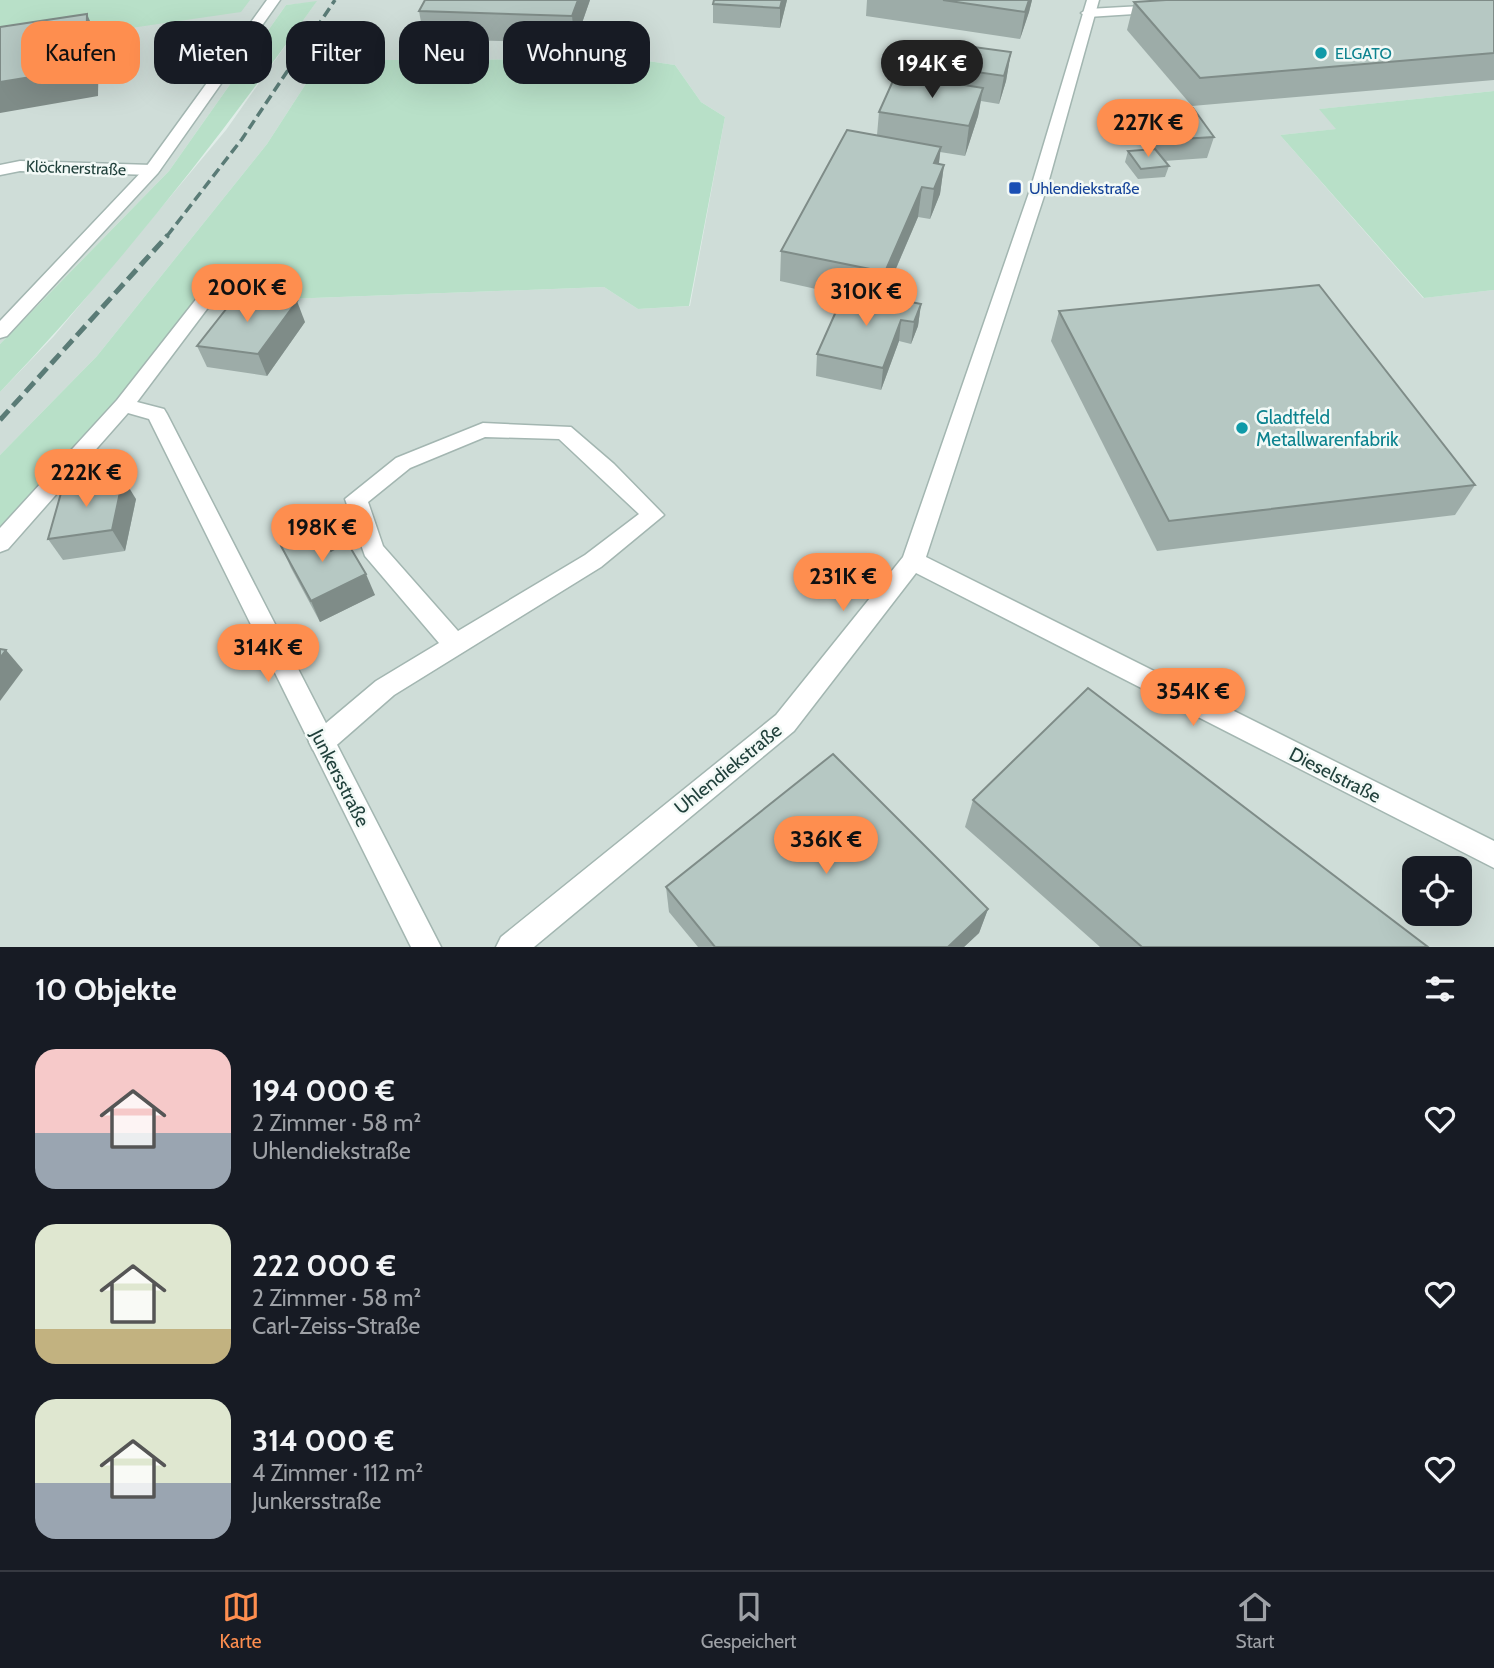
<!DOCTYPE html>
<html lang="de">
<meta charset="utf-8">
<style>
:root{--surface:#171b24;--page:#20242c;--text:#f1f3f6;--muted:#9ea1a6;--line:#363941;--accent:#fe8e4f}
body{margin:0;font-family:Cabin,sans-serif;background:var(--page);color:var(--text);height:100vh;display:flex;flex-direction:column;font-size:26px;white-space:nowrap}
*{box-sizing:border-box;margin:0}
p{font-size:23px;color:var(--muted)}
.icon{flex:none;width:38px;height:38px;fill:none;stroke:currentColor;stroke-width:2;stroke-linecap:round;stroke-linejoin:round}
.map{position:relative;height:947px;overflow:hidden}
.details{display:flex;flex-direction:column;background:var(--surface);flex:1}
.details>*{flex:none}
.guide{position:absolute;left:21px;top:21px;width:700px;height:63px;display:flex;gap:14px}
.controls{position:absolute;left:1402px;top:856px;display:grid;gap:14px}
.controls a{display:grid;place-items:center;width:70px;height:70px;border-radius:14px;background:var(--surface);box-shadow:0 7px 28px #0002;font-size:35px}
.price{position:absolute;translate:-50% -60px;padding:0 16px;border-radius:24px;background:var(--accent);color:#111;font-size:23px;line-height:46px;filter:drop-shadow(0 2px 4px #0008)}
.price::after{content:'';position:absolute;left:50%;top:42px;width:21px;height:16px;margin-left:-10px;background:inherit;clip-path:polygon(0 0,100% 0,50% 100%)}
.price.current{background:#222;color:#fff}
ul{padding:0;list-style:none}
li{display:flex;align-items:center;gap:21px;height:175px;padding:0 35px}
li span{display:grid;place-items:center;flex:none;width:196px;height:140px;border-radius:21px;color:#555}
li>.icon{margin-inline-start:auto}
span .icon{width:84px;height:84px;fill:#fffc;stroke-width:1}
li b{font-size:30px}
h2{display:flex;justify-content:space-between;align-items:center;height:84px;padding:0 35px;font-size:30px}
.chip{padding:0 24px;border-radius:21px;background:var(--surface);box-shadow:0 7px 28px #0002;font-size:24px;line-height:63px}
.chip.current{background:var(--accent);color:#111}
.tab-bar{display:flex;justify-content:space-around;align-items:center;height:98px;border-top:2px solid var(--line);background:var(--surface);font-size:19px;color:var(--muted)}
.tab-bar a{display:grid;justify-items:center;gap:4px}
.tab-bar .current{color:var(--accent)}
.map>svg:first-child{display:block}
.built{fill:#cfddd8;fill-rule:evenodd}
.green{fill:#b8e0c8}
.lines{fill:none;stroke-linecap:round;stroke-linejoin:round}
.lane-casing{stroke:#a3b6b1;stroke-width:3}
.street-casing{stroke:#a3b6b1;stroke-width:3}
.lane{fill:#fff;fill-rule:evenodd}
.street{fill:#fff;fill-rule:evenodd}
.rail-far1{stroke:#5a7b76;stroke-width:3.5;stroke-dasharray:10 5;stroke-linecap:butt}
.rail{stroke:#5a7b76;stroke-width:5;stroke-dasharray:13 6;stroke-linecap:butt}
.wall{fill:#9daca8}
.shaded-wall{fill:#7f8c88}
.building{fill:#b6c8c3;stroke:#7f8c88;stroke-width:2}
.culture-dot{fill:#0f9aa8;stroke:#f2f9f6;stroke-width:2.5}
.transit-dot{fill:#1a4fb4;stroke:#f2f9f6;stroke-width:2.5}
.labels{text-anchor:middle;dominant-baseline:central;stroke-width:5;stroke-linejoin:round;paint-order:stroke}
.far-culture-label{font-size:16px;fill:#0d838f;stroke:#f2f9f6;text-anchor:start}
.far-street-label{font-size:16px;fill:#20403b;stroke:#f2f9f6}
.far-transit-label{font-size:16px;fill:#164399;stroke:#f2f9f6;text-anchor:start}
.culture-label{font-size:19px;fill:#0d838f;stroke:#f2f9f6;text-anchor:start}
.street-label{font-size:19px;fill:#20403b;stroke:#f2f9f6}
</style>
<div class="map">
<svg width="1494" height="947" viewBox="0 0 1494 947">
<rect width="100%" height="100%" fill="#e1ede9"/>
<path class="built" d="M 0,0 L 1494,0 L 1494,91 L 1320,109 L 1337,129 L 1280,135 L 1423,298 L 1494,290 L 1494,947 L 0,947 L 0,546 L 209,302 L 604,287 L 638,309 L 690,306 L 725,117 L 701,102 L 675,65 L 634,59 L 377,60 L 327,51 L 267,144 L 97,356 L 0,455 L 0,392 L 54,336 L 226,130 L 316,2 L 286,5 L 169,171 L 0,344 ZM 1414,868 L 1460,868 L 1460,914 L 1414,914 Z"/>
<g class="green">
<path d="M 0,0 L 250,0 L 241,12 L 0,47 Z"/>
<path d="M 317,1 C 220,138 116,271 0,392 L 0,344 L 169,171 L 286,5 Z"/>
<path d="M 327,51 L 377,60 L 634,59 L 675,65 L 701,102 L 725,117 L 689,306 L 638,309 L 604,287 L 207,302 L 0,542 L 0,455 L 97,356 L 267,144 Z"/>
<path d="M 1494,91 L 1494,290 L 1424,298 L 1280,135 L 1336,129 L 1319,109 Z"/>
</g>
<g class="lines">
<defs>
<g id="lane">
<path d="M 267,0 L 280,0 L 158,173 L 7,336 L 0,338 L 0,321 L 146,167 Z"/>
<path d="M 1160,5 L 1167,9 L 1165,12 L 1088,17 L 1081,13 L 1088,9 Z"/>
<path d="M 483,423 L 571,427 L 614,464 L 664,515 L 601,567 L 394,695 L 331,750 L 322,753 L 313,750 L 309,742 L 313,734 L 376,681 L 439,643 L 365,556 L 345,499 L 396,458 ZM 485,437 L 559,439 L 639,514 L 585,555 L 458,631 L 383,546 L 368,502 L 410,468 Z"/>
</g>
<g id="street">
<path d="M 1087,0 L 1099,0 L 1047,187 L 926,557 L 1494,841 L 1494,868 L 916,573 L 794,731 L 534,947 L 496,947 L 501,937 L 776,715 L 903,557 L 1031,187 Z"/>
<path d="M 20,161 L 152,165 L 160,170 L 152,175 L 20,171 L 0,175 L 0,165 Z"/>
<path d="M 207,291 L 216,297 L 137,402 L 164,409 L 167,414 L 441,947 L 411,947 L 149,419 L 128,413 L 8,549 L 0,552 L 0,528 L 117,400 L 201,293 Z"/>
</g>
</defs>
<use href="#lane" class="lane-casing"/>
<use href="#street" class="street-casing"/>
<use href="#lane" class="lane"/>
<use href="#street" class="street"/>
<path class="rail-far1" d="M 167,236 L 242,139 L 335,0"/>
<path class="rail" d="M 0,420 L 168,235"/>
</g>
<g class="wall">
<path d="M 590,0 L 575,43 L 424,39 L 419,11 Z"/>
<path d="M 714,0 L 787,0 L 780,28 L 713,23 L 713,4 Z"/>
<path d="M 867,0 L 1032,0 L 1029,12 L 1020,39 L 866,16 Z"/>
<path d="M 1494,0 L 1494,80 L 1192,106 L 1127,30 L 1134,2 Z"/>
<path d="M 1011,52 L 1006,81 L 999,104 L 981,101 L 978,116 L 965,156 L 940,152 L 939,164 L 944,165 L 940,194 L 930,219 L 918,217 L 884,297 L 921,304 L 918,326 L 911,344 L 899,341 L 881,390 L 816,376 L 817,354 L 843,295 L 780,281 L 781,251 L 877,135 L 879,112 L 933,80 L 935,66 Z"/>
<path d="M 1143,111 L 1214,137 L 1207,158 L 1164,161 L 1169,166 L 1165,177 L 1138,179 L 1125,162 L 1128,151 L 1149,149 L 1137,131 Z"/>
<path d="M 1059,311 L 1475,485 L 1455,515 L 1157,551 L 1051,341 Z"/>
<path d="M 305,322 L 267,376 L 207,367 L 197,346 Z"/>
<path d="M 136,499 L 125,551 L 63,560 L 48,539 Z"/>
<path d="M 281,546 L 331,551 L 375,595 L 320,622 L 291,568 Z"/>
<path d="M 973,800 L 1428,947 L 1100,947 L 965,827 Z"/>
<path d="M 666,887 L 988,909 L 979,933 L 964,947 L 698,947 L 669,912 Z"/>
</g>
<g class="shaded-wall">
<path d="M 578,0 L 590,0 L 575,43 L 572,16 Z"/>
<path d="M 782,0 L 787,0 L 780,28 L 780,8 Z"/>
<path d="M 1029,0 L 1032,0 L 1029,12 L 1020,39 L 1025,12 Z"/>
<path d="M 87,14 L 99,42 L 98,96 L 0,113 L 0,82 Z"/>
<path d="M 1011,52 L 1006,81 L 999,104 L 1004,76 Z"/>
<path d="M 983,88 L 978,116 L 965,156 L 969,126 Z"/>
<path d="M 941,147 L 937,176 L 934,163 Z"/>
<path d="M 944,165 L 940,194 L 930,219 L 934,189 Z"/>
<path d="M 922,187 L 918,217 L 881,303 L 885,272 Z"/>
<path d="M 297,301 L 305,322 L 267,376 L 258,354 Z"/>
<path d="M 921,304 L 918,326 L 911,344 L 914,322 Z"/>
<path d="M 901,320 L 899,341 L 881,390 L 883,368 Z"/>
<path d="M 123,478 L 136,499 L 125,551 L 112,530 Z"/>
<path d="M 366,574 L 375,595 L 320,622 L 311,601 Z"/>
<path d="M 6,650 L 23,670 L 0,701 L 0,658 Z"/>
<path d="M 988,909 L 979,933 L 964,947 L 948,947 Z"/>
</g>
<g class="building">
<path d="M 425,0 L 578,0 L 572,16 L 419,11 Z"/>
<path d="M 714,0 L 782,0 L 780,8 L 713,4 Z"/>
<path d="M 943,0 L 1029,0 L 1025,12 Z"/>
<path d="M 1166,0 L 1494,0 L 1494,53 L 1200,78 L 1134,2 Z"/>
<path d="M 87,14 L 86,68 L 0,82 L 0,27 Z"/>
<path d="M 944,43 L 1011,52 L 1004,76 L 935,66 Z"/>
<path d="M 896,74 L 983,88 L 969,126 L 879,112 Z"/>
<path d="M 1193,108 L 1214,137 L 1163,140 L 1143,111 Z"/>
<path d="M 847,130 L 941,147 L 934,163 L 944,165 L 934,189 L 922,187 L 885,272 L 781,251 Z"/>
<path d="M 1155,149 L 1169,166 L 1141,169 L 1128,151 Z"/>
<path d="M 1319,285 L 1475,485 L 1169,521 L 1059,311 Z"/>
<path d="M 846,289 L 921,304 L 914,322 L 901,320 L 883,368 L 817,354 Z"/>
<path d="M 238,294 L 297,301 L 258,354 L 197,346 Z"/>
<path d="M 123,478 L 112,530 L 48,539 L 63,486 Z"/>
<path d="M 319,529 L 331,551 L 347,542 L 366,574 L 311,601 L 281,546 Z"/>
<path d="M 0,649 L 6,650 L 0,658 Z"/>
<path d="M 1088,688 L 1428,947 L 1142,947 L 973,800 Z"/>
<path d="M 833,754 L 988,909 L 948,947 L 715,947 L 666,887 Z"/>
</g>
<g class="culture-dot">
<circle cx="1321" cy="53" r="7"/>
<circle cx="1242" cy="428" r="7"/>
</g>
<rect class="transit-dot" x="1008" y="181" width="14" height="14" rx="3.5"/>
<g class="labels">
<g class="far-culture-label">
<text x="1335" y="53">ELGATO</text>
</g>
<g class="far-street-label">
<text transform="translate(76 168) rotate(2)">Klöcknerstraße</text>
</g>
<g class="far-transit-label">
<text x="1029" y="188">Uhlendiekstraße</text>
</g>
<g class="culture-label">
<text x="1256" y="417">Gladtfeld<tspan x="1256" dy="22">Metallwarenfabrik</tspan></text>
</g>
<g class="street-label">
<text transform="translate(728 769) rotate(-39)">Uhlendiekstraße</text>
<text transform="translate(1335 775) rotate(27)">Dieselstraße</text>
<text transform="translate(340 778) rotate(63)">Junkersstraße</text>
</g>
</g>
</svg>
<div class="controls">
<a><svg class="icon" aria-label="locate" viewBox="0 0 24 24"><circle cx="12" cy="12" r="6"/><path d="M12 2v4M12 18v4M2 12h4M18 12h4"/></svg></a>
</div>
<b class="price current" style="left:932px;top:100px">194K €</b>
<b class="price" style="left:1148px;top:159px">227K €</b>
<b class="price" style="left:247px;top:324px">200K €</b>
<b class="price" style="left:866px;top:328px">310K €</b>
<b class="price" style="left:86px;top:509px">222K €</b>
<b class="price" style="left:322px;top:564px">198K €</b>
<b class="price" style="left:843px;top:613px">231K €</b>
<b class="price" style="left:268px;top:684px">314K €</b>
<b class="price" style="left:1193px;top:728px">354K €</b>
<b class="price" style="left:826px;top:876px">336K €</b>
<div class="guide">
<a class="chip current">Kaufen</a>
<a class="chip">Mieten</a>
<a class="chip">Filter</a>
<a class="chip">Neu</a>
<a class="chip">Wohnung</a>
</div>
</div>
<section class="details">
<h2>10 Objekte<svg class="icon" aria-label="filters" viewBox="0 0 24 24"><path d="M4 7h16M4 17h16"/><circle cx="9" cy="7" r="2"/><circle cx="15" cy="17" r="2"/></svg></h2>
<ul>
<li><span style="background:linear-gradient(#f6c9c9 60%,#9aa5b1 0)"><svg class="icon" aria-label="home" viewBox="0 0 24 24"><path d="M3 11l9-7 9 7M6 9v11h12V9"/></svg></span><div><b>194 000 €</b><p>2 Zimmer · 58 m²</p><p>Uhlendiekstraße</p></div><svg class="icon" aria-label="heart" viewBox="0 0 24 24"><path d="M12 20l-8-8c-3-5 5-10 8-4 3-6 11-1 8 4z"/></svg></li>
<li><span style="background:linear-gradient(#dfe7d0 75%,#c2b280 0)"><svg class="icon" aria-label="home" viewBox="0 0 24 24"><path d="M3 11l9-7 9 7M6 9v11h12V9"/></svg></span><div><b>222 000 €</b><p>2 Zimmer · 58 m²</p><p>Carl-Zeiss-Straße</p></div><svg class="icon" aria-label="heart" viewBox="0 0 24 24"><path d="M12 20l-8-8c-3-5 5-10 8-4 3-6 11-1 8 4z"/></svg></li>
<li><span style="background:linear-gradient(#dfe7d0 60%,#9aa5b1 0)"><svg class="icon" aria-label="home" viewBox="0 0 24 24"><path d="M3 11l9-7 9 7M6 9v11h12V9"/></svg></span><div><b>314 000 €</b><p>4 Zimmer · 112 m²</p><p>Junkersstraße</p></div><svg class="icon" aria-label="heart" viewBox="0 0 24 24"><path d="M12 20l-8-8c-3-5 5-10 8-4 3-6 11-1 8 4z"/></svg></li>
</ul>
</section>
<nav class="tab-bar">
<a class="current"><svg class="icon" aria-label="map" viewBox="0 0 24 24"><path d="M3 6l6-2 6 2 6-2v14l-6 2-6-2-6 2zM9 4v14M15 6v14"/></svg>Karte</a>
<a><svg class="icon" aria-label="saved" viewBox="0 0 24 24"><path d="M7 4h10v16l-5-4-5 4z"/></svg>Gespeichert</a>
<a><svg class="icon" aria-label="home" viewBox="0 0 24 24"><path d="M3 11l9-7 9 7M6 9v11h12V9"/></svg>Start</a>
</nav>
